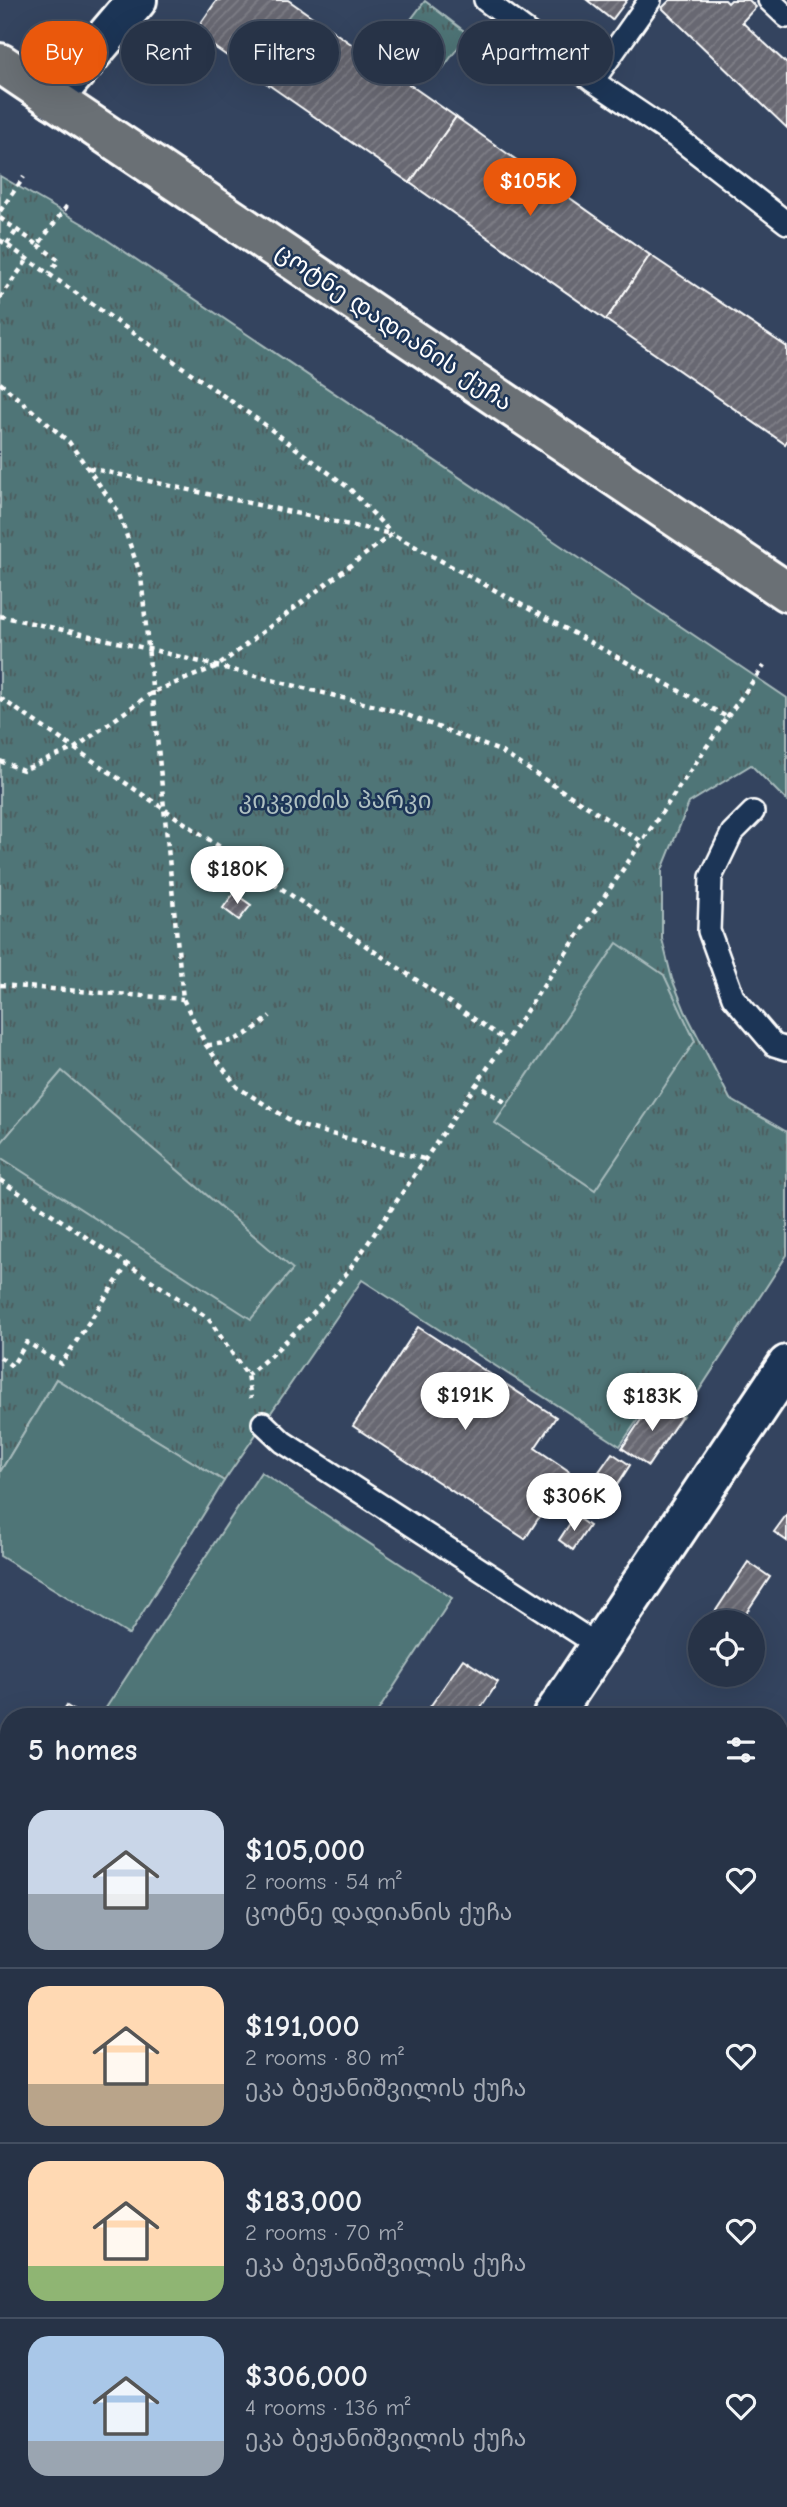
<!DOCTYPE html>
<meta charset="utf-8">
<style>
:root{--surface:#273347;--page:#333f52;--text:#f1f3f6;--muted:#a4aab4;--line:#434e60;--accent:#ea580c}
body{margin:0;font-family:"Comic Neue","Noto Sans Georgian",sans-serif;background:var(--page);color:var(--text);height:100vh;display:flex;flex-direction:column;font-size:26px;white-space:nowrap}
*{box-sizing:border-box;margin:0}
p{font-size:23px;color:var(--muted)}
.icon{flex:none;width:38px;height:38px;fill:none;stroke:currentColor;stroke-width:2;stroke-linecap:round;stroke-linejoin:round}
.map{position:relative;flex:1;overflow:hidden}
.drawer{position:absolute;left:0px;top:1708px;width:788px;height:800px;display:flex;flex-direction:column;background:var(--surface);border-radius:28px 28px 0 0;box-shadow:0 7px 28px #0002,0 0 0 2px var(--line)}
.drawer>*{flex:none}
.top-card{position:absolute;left:21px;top:21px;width:746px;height:63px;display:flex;gap:14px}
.fabs{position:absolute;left:688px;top:1610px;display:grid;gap:14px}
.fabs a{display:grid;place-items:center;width:77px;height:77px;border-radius:50%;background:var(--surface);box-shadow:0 7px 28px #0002,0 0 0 2px var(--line);font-size:35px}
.price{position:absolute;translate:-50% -60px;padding:0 16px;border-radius:24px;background:#fff;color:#222;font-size:23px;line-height:46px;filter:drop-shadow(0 2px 4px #0008)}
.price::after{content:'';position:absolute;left:50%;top:42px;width:21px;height:16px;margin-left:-10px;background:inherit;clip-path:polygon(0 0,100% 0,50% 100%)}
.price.current{background:var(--accent);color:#fff}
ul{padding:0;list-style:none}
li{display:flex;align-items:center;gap:21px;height:175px;padding:0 28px}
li+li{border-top:2px solid var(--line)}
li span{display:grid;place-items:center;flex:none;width:196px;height:140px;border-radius:21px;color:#555}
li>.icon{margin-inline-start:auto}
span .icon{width:84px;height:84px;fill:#fffc;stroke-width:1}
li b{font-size:30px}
h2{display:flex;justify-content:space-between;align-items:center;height:84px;padding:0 28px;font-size:30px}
.tag{padding:0 24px;border-radius:32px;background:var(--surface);box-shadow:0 7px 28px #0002,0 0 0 2px var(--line);font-size:24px;line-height:63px}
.tag.current{background:var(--accent);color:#fff}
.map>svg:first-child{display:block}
.grass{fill:url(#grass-tufts);stroke:#a7babb;stroke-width:2}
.garden{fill:url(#garden-dots);stroke:#a7babb;stroke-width:2}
.pitch{fill:#4f7577;stroke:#a7babb;stroke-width:2}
.building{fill:url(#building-hatch);stroke:#fff;stroke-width:2}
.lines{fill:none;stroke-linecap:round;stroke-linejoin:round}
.service-casing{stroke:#fff;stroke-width:26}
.minor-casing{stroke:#fff;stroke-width:44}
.tertiary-casing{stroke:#fff;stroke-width:44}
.primary-casing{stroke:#fff;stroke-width:44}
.path{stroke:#fff;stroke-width:4.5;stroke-dasharray:5 5;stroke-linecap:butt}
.service{stroke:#1d3557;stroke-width:21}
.minor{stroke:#1d3557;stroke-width:38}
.tertiary{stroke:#1d3557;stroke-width:38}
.primary{stroke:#6b6f75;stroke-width:38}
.labels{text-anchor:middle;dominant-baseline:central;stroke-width:5;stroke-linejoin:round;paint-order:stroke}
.street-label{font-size:24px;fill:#fff;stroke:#1d3557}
.park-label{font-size:24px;fill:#b0c1c2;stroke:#1d3557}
</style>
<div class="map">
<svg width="787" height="2507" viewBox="0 0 787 2507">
<defs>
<pattern id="grass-tufts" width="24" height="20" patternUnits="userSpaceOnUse" patternTransform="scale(1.75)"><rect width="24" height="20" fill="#4f7577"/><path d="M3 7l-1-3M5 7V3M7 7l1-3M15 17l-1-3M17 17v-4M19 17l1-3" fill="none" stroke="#4d5c5d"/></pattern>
<pattern id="garden-dots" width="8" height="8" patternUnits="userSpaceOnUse" patternTransform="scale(1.75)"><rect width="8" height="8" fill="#4f7577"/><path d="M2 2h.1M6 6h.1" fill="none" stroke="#4d5c5d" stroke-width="1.8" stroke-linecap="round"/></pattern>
<pattern id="building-hatch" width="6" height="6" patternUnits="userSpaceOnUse" patternTransform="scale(1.75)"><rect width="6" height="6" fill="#686872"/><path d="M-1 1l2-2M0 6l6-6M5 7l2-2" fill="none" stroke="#7f7f87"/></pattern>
</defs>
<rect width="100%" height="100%" fill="#34445f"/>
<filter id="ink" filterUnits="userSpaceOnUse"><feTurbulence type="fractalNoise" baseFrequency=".0143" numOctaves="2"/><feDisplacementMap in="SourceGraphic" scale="14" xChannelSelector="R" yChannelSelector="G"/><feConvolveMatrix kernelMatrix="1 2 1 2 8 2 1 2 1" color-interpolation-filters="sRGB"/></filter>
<g filter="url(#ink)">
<g class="grass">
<path d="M 425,1 L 468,34 L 440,72 L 396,39 Z"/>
<path d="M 0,176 L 85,225 L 787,698 L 787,801 L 751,765 L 689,803 L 662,870 L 662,939 L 672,979 L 685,1011 L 730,1099 L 787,1132 L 787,1255 L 682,1417 L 654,1396 L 620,1446 L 362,1280 L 224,1481 L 56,1379 L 0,1472 Z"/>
</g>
<g class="garden">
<path d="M 779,2072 L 787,2076 L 787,2345 L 779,2341 Z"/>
<path d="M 787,2385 L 787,2507 L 725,2507 L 729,2499 L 779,2499 L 779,2401 Z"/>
</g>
<g class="pitch">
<path d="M 617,943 L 664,975 L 695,1041 L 595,1190 L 495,1123 Z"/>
<path d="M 62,1071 L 293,1269 L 251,1319 L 0,1157 L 0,1144 Z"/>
<path d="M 56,1379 L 224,1481 L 129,1635 L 0,1556 L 0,1472 Z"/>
<path d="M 261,1472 L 452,1598 L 374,1717 L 100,1717 Z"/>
</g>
<g class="building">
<path d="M 217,0 L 288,0 L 456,117 L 410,183 L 194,33 Z"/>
<path d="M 587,0 L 627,0 L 612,20 Z"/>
<path d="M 670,0 L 725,0 L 728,3 L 731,0 L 749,0 L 756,7 L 742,22 L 787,64 L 787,128 L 662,8 Z"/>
<path d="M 456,117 L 650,255 L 606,320 L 410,183 Z"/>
<path d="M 650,255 L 787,347 L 787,441 L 785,444 L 606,320 Z"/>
<path d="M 234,893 L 251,905 L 239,920 L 223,908 Z"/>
<path d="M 418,1327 L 556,1417 L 535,1448 L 569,1471 L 525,1539 L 353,1426 Z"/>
<path d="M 655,1399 L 681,1417 L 648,1466 L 622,1448 Z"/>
<path d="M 612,1453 L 630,1465 L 610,1496 L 591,1483 Z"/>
<path d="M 787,1514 L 787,1541 L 774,1532 Z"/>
<path d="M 575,1516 L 589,1526 L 573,1550 L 559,1540 Z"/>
<path d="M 748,1562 L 770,1577 L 740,1622 L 718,1622 L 711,1618 Z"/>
<path d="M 463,1659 L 498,1682 L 475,1717 L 423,1717 Z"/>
<path d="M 67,1706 L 84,1717 L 60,1717 Z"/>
<path d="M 0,1778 L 9,1783 L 9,1832 L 0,1846 Z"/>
<path d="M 9,1883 L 9,2056 L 0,2069 L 0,1896 Z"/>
<path d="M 779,1921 L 787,1926 L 787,1996 L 779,2008 Z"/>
<path d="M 9,2266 L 9,2293 L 0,2287 L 0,2279 Z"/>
<path d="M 86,2499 L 94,2499 L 107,2507 L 81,2507 Z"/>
<path d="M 406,2499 L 658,2499 L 653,2507 L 420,2507 Z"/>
</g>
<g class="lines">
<defs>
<g id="service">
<path d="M 485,0 L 593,81 L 679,139 L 787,223"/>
<path d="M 769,0 L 787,17"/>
<path d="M 593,81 L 650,0"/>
<path d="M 753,812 L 732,833 L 711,877 L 709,931 L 733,997 L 774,1045 L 787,1049"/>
<path d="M 263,1423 L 283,1442 L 599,1646"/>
<path d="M 0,1763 L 9,1767"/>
<path d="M 779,1853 L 787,1859"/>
</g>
<path id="minor" d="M 53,99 L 137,0"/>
<g id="tertiary">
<path d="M 552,1717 L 787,1365"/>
<path d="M 0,2351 L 9,2356"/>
<path d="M 0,2473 L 9,2466"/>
<path d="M 283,2499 L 297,2507"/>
</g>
<path id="primary" d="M 0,63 L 787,592"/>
</defs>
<use href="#service" class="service-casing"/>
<use href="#minor" class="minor-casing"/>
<use href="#tertiary" class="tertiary-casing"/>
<use href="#primary" class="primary-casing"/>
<g class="path">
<path d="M 0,211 L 24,177"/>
<path d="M 0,218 L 38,245 L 67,206"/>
<path d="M 0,240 L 261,422 L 349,488 L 392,534"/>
<path d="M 7,244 L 17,230"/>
<path d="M 38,245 L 59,260 L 49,274"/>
<path d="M 0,298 L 28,259"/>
<path d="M 0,383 L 69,442 L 118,511 L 141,576 L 183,999 L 206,1045 L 237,1087 L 298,1125 L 424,1159"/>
<path d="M 89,468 L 391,534"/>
<path d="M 0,616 L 149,649 L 399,712 L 500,751 L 641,841"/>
<path d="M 0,698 L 505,1040"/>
<path d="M 727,717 L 764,666"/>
<path d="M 0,761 L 23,770 L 75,748 L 153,692 L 218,666 L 392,534 L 727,717 L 353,1265 C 321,1306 288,1343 247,1375"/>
<path d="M 0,985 L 183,999"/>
<path d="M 207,1045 C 233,1044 251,1034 270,1016"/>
<path d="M 475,1083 L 508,1104"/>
<path d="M 0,1180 L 208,1318 L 247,1375 L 251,1398"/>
<path d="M 0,1357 L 12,1366 L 27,1342 L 61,1364 L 128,1264"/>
</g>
<use href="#service" class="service"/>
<use href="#minor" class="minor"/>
<use href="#tertiary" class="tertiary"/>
<use href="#primary" class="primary"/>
</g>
</g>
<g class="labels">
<g class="street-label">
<text transform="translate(394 327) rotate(34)">ცოტნე დადიანის ქუჩა</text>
</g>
<g class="park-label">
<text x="335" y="800">კიკვიძის პარკი</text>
</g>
</g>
</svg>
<div class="fabs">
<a><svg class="icon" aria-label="locate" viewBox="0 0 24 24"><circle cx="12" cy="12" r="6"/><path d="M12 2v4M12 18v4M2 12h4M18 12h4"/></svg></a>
</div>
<b class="price current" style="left:530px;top:218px">$105K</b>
<b class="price" style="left:237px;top:906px">$180K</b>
<b class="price" style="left:465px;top:1432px">$191K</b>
<b class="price" style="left:652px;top:1433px">$183K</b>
<b class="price" style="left:574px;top:1533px">$306K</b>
<div class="top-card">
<a class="tag current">Buy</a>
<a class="tag">Rent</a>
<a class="tag">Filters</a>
<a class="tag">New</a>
<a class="tag">Apartment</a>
</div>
<section class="drawer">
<h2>5 homes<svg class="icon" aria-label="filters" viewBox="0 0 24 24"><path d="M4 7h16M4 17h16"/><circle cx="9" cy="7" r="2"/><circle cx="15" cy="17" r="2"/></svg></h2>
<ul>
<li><span style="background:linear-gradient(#c9d6e8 60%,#9aa5b1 0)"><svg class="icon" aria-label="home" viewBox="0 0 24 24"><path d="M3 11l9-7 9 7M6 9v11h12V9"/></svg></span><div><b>$105,000</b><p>2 rooms · 54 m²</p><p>ცოტნე დადიანის ქუჩა</p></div><svg class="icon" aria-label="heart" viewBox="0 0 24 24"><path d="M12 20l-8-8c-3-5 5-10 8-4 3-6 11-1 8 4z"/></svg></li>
<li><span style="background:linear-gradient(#ffd9b3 70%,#b9a48a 0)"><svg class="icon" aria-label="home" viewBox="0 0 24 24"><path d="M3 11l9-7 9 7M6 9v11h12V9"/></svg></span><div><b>$191,000</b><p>2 rooms · 80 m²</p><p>ეკა ბეჟანიშვილის ქუჩა</p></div><svg class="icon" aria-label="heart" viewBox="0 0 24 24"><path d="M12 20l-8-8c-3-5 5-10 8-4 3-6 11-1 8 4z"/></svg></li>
<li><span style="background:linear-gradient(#ffd9b3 75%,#8fb573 0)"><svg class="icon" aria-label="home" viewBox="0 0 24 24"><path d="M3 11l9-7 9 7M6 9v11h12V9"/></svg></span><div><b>$183,000</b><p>2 rooms · 70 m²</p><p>ეკა ბეჟანიშვილის ქუჩა</p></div><svg class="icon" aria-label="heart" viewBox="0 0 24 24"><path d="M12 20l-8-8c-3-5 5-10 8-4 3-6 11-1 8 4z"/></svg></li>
<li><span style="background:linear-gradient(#a9c7e8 75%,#9aa5b1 0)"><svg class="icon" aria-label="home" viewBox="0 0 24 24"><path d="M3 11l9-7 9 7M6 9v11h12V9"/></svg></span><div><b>$306,000</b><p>4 rooms · 136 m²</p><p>ეკა ბეჟანიშვილის ქუჩა</p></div><svg class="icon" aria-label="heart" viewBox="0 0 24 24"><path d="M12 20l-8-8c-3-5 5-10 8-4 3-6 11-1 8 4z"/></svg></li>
</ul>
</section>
</div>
